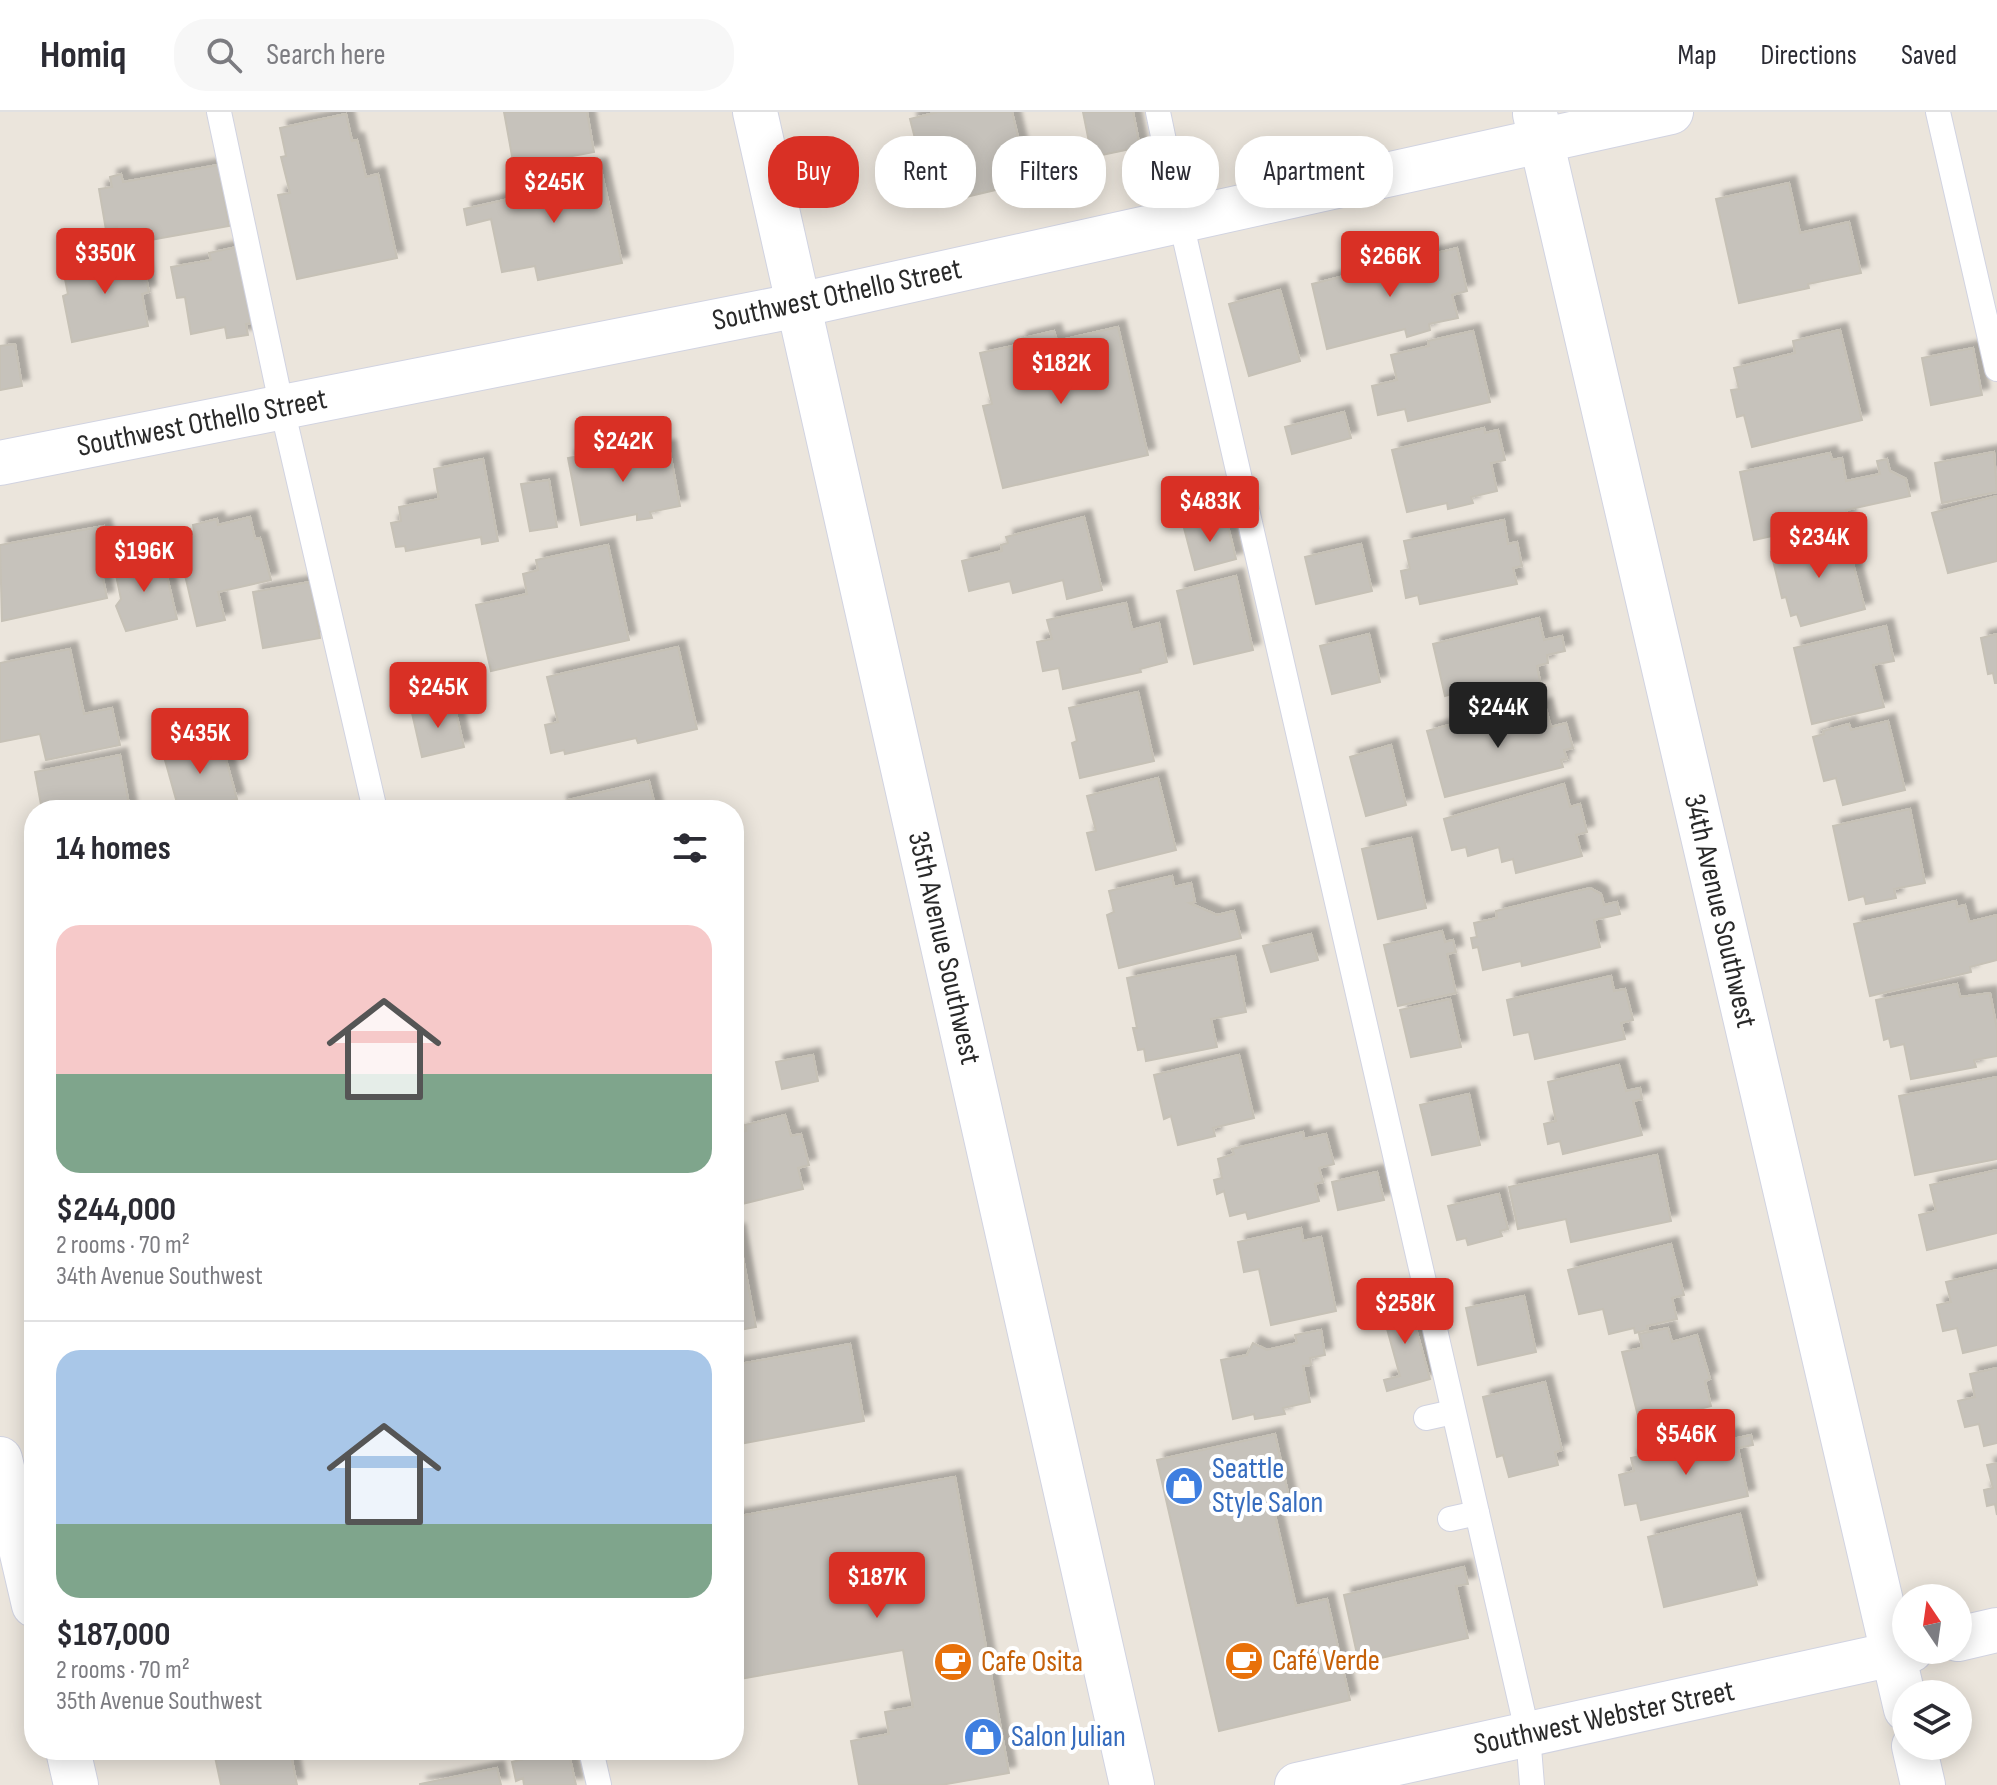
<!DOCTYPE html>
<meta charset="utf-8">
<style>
:root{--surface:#fff;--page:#f7f7f7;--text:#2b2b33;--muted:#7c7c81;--line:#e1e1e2;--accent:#d93025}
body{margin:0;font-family:"Sofia Sans Condensed",sans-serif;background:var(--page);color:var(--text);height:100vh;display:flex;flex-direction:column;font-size:30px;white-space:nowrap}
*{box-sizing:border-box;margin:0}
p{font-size:26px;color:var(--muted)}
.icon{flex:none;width:44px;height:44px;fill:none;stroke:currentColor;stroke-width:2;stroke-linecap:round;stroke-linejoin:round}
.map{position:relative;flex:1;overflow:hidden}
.sheet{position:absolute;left:24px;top:688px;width:720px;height:960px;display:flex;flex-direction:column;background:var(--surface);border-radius:32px;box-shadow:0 4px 20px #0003}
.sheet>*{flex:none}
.top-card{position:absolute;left:768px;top:24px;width:760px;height:72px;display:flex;gap:16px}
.needle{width:52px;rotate:347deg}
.tools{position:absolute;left:1892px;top:1472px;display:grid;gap:16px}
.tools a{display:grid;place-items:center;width:80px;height:80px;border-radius:50%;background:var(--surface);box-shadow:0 4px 20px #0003;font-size:40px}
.price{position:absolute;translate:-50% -68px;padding:0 18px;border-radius:8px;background:var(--accent);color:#fff;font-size:26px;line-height:52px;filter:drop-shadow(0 2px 4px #0008)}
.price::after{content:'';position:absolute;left:50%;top:48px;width:24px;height:18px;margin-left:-12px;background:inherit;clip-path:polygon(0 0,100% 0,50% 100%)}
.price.on{background:#222;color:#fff}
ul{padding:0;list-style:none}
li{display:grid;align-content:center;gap:16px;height:424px;padding:0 32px}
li+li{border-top:2px solid var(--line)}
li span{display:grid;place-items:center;height:248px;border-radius:24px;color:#555}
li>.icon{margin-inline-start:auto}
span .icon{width:144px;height:144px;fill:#fffc;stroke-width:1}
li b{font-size:34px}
h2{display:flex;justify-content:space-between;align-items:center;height:96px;padding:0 32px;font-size:34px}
.chip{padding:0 28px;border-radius:32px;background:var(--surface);box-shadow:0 4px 20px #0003;font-size:28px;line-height:72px}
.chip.on{background:var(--accent);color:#fff}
header{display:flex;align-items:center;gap:48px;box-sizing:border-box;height:112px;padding:0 40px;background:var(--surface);border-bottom:2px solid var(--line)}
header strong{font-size:38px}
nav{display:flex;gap:44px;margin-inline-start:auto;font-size:28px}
.search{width:560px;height:72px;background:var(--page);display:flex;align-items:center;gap:20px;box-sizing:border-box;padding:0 28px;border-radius:32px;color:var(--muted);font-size:30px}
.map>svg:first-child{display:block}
.building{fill:#c6c2bb;stroke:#c6c1b6;stroke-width:2;filter:url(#shadow)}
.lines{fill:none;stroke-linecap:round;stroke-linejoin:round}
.service-casing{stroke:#d1d3e1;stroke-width:26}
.minor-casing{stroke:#d1d3e1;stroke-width:46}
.secondary-casing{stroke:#d1d3e1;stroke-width:46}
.service{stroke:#fff;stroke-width:24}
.minor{stroke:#fff;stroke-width:44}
.secondary{stroke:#fff;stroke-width:44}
.labels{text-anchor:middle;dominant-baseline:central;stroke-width:8;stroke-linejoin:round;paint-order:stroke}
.street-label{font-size:30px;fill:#292929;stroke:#fff}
.shop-label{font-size:30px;fill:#366cbe;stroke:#fff;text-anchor:start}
.food-label{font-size:30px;fill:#c56008;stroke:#fff;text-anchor:start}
</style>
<header>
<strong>Homiq</strong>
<div class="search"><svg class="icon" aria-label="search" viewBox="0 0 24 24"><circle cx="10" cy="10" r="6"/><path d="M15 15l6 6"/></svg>Search here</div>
<nav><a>Map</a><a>Directions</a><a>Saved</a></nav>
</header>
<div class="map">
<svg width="1997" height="1673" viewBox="0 0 1997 1673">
<defs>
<filter id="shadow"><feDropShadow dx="7" dy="-7" stdDeviation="2" flood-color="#0004"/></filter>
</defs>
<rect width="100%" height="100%" fill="#ebe5dc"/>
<g class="building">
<path d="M 504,0 L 587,0 L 594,40 L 514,55 Z"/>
<path d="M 938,0 L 1012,0 L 1029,70 L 932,93 L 910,7 Z"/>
<path d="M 1083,0 L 1133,0 L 1140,35 L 1092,45 Z"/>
<path d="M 346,2 L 352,29 L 357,28 L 366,65 L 378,62 L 397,146 L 297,167 L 278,83 L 290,81 L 281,45 L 286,44 L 280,16 Z"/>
<path d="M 218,53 L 229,114 L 133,131 L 130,118 L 118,120 L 117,115 L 106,118 L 99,77 L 112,75 L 110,65 L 121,62 L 123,70 Z"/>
<path d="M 600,53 L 622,151 L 538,168 L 535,154 L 502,160 L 491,107 L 467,113 L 464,97 L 522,84 L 519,70 Z"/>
<path d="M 1789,71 L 1800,121 L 1849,110 L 1861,161 L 1808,172 L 1809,176 L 1739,191 L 1716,87 Z"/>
<path d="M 237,135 L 251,211 L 246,212 L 248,223 L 227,226 L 225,215 L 191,222 L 185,185 L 177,186 L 171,155 L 211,148 L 209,141 Z"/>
<path d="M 1457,136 L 1467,179 L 1452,183 L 1458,206 L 1429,212 L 1430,218 L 1407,225 L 1405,217 L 1327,237 L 1312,172 Z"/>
<path d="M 123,140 L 124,147 L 142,144 L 149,180 L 142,182 L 148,214 L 72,230 L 63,184 L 68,182 L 62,152 Z"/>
<path d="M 1280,178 L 1300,249 L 1249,264 L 1229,192 Z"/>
<path d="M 1118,215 L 1148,343 L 1003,376 L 983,294 L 992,292 L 980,241 L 1021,232 L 1020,227 L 1054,219 L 1057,229 Z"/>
<path d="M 1840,218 L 1862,308 L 1752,335 L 1744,303 L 1737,305 L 1731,278 L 1739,277 L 1734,256 L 1795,241 L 1793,229 Z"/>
<path d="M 1473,219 L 1490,290 L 1408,309 L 1405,297 L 1378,303 L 1372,274 L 1397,268 L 1391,243 L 1429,234 L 1428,229 Z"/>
<path d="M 15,232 L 22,274 L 0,278 L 0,234 Z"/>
<path d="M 1973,236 L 1982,283 L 1931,293 L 1922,246 Z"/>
<path d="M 1344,300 L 1351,326 L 1292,342 L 1285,315 Z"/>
<path d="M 1484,316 L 1485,321 L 1498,318 L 1505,348 L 1491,351 L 1497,379 L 1471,385 L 1473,391 L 1448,397 L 1447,391 L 1407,400 L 1392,338 Z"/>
<path d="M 626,335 L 627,343 L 669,335 L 680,394 L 650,400 L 652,406 L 637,408 L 637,402 L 581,413 L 568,346 Z"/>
<path d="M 1994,340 L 1997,380 L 1942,391 L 1935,351 Z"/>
<path d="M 1830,341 L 1832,348 L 1842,346 L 1846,369 L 1880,362 L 1877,349 L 1887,347 L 1890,359 L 1906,367 L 1910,384 L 1846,398 L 1849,407 L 1754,428 L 1740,360 Z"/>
<path d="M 483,347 L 498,429 L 482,432 L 481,425 L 406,439 L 405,434 L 396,435 L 391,411 L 401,409 L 399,395 L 439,387 L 434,357 Z"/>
<path d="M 549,368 L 557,415 L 530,419 L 521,372 Z"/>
<path d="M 1997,384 L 1997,449 L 1948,461 L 1932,401 Z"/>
<path d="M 250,405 L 255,427 L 260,426 L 271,468 L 218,480 L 225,508 L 197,514 L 177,429 L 195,424 L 193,413 L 217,407 L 218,413 Z"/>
<path d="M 1084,405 L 1102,478 L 1067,487 L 1063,468 L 1013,481 L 1010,469 L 969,479 L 962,449 L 1002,439 L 1001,433 L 1008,431 L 1006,425 Z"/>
<path d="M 1226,406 L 1236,447 L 1195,458 L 1184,416 Z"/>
<path d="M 1504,408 L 1508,432 L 1517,430 L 1522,454 L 1513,456 L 1517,472 L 1420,492 L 1418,483 L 1406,486 L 1401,459 L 1410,457 L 1404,429 Z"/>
<path d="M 104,414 L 111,445 L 99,447 L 107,486 L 2,509 L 0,433 Z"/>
<path d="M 1845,421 L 1865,497 L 1801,514 L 1797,502 L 1791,504 L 1786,485 L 1782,486 L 1771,440 Z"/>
<path d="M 1361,432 L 1372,479 L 1316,492 L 1305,445 Z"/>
<path d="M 608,433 L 629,528 L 491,559 L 476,493 L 527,482 L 523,462 L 538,458 L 536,448 Z"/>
<path d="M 162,443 L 177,507 L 126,519 L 116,494 L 121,487 L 114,454 Z"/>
<path d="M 1236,464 L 1253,538 L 1194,552 L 1177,479 Z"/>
<path d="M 310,470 L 320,526 L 263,536 L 253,480 Z"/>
<path d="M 1126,491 L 1132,518 L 1159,511 L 1167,550 L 1140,557 L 1141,560 L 1063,577 L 1059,556 L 1043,559 L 1037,530 L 1052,527 L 1047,508 Z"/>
<path d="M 1539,506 L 1544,528 L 1562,524 L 1565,539 L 1547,543 L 1548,551 L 1537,554 L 1541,574 L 1462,593 L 1459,580 L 1445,584 L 1433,532 Z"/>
<path d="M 1886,514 L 1894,549 L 1873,553 L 1884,595 L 1812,612 L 1794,536 Z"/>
<path d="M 1369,522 L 1380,570 L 1332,582 L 1320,534 Z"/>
<path d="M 1997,522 L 1997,571 L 1995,571 L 1993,561 L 1988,562 L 1981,526 Z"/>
<path d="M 678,535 L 697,617 L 638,631 L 636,626 L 565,642 L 564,638 L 551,641 L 545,613 L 558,610 L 547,565 Z"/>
<path d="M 70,537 L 84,602 L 112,596 L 120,633 L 46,648 L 40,622 L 0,630 L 0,551 Z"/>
<path d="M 1138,580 L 1154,649 L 1080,666 L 1072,631 L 1077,629 L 1069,596 Z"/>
<path d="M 454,592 L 464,635 L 422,645 L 412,601 Z"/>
<path d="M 1545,593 L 1551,615 L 1566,611 L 1573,636 L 1564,638 L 1567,647 L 1561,648 L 1563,655 L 1445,685 L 1427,619 L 1471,607 L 1473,613 Z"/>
<path d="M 1888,609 L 1905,678 L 1843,693 L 1836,666 L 1824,669 L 1813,625 L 1824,622 L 1823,619 L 1849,612 L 1851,618 Z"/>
<path d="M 220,626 L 237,687 L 197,698 L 179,698 L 163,641 Z"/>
<path d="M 1391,633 L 1406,693 L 1366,704 L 1350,645 Z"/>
<path d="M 120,643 L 130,698 L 42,698 L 35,660 Z"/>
<path d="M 1158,666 L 1176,738 L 1096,758 L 1087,721 L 1096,719 L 1087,684 Z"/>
<path d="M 649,669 L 656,698 L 562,698 L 560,690 Z"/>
<path d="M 1564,672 L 1570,695 L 1580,692 L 1587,720 L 1576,723 L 1582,744 L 1516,761 L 1513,747 L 1502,750 L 1499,735 L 1468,744 L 1466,735 L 1452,738 L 1444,707 Z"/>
<path d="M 1910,697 L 1925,771 L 1894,777 L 1896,786 L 1866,792 L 1864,784 L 1849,788 L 1833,714 Z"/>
<path d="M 1411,726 L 1426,796 L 1378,807 L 1362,737 Z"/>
<path d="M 1172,764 L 1174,775 L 1191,771 L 1195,790 L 1189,791 L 1217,803 L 1234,799 L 1241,826 L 1119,856 L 1107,803 L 1114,800 L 1109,779 Z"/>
<path d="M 1590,776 L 1601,782 L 1604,793 L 1617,790 L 1620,802 L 1594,808 L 1600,835 L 1522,854 L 1521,849 L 1483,858 L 1478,835 L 1473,836 L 1471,826 L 1477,825 L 1474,811 L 1497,806 L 1496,799 Z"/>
<path d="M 1956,789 L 1957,795 L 1965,793 L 1969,810 L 1997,803 L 1997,848 L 1970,855 L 1971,860 L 1870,884 L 1854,812 Z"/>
<path d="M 1442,819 L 1445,830 L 1453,828 L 1456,840 L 1447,842 L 1456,881 L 1398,894 L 1384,833 Z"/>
<path d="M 1311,822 L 1318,848 L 1271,860 L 1263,834 Z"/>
<path d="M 1235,844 L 1246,900 L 1211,907 L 1217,935 L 1146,949 L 1144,937 L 1138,938 L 1133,916 L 1137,916 L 1127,866 Z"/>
<path d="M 1611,864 L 1614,879 L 1625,877 L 1633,908 L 1621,911 L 1625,927 L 1535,947 L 1529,920 L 1514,923 L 1507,888 Z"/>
<path d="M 1957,872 L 1960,885 L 1990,881 L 1997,917 L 1997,944 L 1974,948 L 1976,955 L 1911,967 L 1904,932 L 1891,935 L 1889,926 L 1884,928 L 1876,888 Z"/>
<path d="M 1450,887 L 1461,935 L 1411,945 L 1400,898 Z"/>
<path d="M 813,943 L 818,969 L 782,977 L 776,950 Z"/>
<path d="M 1239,943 L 1254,1006 L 1213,1016 L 1215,1024 L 1178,1033 L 1171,1004 L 1164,1007 L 1154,963 Z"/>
<path d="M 1619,953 L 1626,979 L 1640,976 L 1642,987 L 1633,989 L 1642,1023 L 1563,1042 L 1560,1029 L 1548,1032 L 1544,1012 L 1556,1009 L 1548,970 Z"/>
<path d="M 1997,965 L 1997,1047 L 1915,1063 L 1899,984 Z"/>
<path d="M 1469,982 L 1480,1033 L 1432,1043 L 1420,993 Z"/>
<path d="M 785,1003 L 791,1024 L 801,1022 L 809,1053 L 798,1056 L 803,1077 L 734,1094 L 734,1022 L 746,1019 L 745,1013 Z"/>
<path d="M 1303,1020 L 1304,1027 L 1326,1022 L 1334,1052 L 1319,1056 L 1323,1070 L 1315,1072 L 1319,1089 L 1248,1107 L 1246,1100 L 1230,1104 L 1224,1079 L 1217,1082 L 1214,1068 L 1222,1066 L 1218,1047 L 1234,1042 L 1232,1037 Z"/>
<path d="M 1657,1043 L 1671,1109 L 1571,1130 L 1566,1107 L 1518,1117 L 1509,1075 Z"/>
<path d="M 1997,1058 L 1997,1121 L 1927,1138 L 1919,1103 L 1936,1099 L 1930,1073 Z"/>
<path d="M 1377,1060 L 1384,1088 L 1338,1098 L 1332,1070 Z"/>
<path d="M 1499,1082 L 1508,1117 L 1500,1119 L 1502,1124 L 1468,1133 L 1466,1126 L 1457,1128 L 1448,1094 Z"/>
<path d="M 1301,1116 L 1303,1129 L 1321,1125 L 1336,1199 L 1271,1213 L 1259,1157 L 1244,1160 L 1238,1130 Z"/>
<path d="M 738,1119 L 756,1215 L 734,1219 L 734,1120 Z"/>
<path d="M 1671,1132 L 1684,1183 L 1672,1186 L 1677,1207 L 1647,1214 L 1648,1218 L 1635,1221 L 1634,1216 L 1609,1222 L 1603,1197 L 1579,1202 L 1568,1158 Z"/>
<path d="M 1997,1158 L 1997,1233 L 1963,1241 L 1957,1216 L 1943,1219 L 1937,1193 L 1951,1190 L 1946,1170 Z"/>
<path d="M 1524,1184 L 1536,1240 L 1478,1253 L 1466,1196 Z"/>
<path d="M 1408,1188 L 1430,1267 L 1387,1279 L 1384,1268 L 1400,1264 L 1381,1195 Z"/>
<path d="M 1668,1216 L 1672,1230 L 1697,1223 L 1710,1267 L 1705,1269 L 1711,1294 L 1640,1312 L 1622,1240 L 1642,1236 L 1639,1222 Z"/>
<path d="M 1321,1218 L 1325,1243 L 1310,1246 L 1311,1253 L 1303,1254 L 1310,1290 L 1283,1296 L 1285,1302 L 1255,1307 L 1254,1302 L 1233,1307 L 1221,1248 L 1247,1243 L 1253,1231 L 1267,1238 L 1297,1231 L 1295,1223 Z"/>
<path d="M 850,1232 L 864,1309 L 734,1333 L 734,1253 Z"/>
<path d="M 1997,1256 L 1997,1331 L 1984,1334 L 1979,1312 L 1965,1315 L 1958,1289 L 1975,1285 L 1970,1262 Z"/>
<path d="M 1545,1270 L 1562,1338 L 1555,1340 L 1558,1353 L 1509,1365 L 1503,1343 L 1497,1345 L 1483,1285 Z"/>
<path d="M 1275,1322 L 1292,1399 L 1275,1403 L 1296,1494 L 1327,1487 L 1350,1588 L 1219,1619 L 1157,1348 Z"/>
<path d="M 1733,1323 L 1733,1327 L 1751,1323 L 1753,1333 L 1738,1336 L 1748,1384 L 1641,1408 L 1637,1391 L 1625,1393 L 1619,1363 L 1634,1359 L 1631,1346 Z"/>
<path d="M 1997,1351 L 1997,1403 L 1995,1392 L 1987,1394 L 1984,1378 L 1993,1376 L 1987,1353 Z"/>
<path d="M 955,1365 L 1009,1661 L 941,1673 L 859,1673 L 851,1629 L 889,1622 L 885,1600 L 913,1595 L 903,1538 L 734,1568 L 734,1405 Z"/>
<path d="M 1740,1402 L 1757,1473 L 1664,1495 L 1648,1425 Z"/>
<path d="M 1464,1455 L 1468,1472 L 1456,1474 L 1468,1526 L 1359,1551 L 1344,1483 Z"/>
<path d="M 201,1638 L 290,1638 L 297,1673 L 221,1673 L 214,1640 L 202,1642 Z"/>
<path d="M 559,1638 L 568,1638 L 576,1673 L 524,1673 L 523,1666 L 516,1669 L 512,1650 Z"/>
<path d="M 497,1656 L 501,1673 L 420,1673 L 420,1672 Z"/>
</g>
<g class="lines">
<defs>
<g id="service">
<path d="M 219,0 L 282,296 L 375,698"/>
<path d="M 1158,0 L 1181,110 L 1528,1623 L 1532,1673"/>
<path d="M 1938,0 L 1997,257"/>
<path d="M 1426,1306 L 1453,1300"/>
<path d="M 1450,1407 L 1477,1401"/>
<path d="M 591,1638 L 599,1673"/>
</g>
<g id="minor">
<path d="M 1535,2 L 1906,1597"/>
<path d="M 0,351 L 799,193 L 1671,0"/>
<path d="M 0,1347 L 34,1493"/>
<path d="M 1958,1527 L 1997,1518"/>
<path d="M 1914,1634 L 1923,1673"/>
<path d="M 68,1638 L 76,1673"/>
<path d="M 1297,1673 L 1911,1538"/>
</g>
<path id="secondary" d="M 755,0 L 1132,1673"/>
</defs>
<use href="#service" class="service-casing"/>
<use href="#minor" class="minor-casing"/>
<use href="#secondary" class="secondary-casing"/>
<use href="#service" class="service"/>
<use href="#minor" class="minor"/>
<use href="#secondary" class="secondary"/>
</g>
<defs>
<symbol id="shop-disc" viewBox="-11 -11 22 22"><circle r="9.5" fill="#3f7fe0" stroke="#fff"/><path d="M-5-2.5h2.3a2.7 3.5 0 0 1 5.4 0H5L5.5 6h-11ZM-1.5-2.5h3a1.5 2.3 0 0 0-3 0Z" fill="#fff"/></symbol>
<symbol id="cafe-disc" viewBox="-11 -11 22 22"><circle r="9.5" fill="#e8710a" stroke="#fff"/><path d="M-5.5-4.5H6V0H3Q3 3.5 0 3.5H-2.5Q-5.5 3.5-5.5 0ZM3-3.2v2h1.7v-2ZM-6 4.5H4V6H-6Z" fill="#fff"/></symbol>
</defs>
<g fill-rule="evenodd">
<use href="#shop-disc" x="1162" y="1352" width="44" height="44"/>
<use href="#cafe-disc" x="1222" y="1527" width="44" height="44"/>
<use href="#cafe-disc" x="931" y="1528" width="44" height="44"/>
<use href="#shop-disc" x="961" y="1603" width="44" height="44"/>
</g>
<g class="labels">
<g class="street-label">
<text transform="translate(837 183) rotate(-12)">Southwest Othello Street</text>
<text transform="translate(202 311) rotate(-11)">Southwest Othello Street</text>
<text transform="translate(1720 799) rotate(77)">34th Avenue Southwest</text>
<text transform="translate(944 836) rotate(77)">35th Avenue Southwest</text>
<text transform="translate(1604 1606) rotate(-12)">Southwest Webster Street</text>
</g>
<g class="shop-label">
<text x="1212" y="1357">Seattle<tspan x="1212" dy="34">Style Salon</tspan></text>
<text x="1011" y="1625">Salon Julian</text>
</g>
<g class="food-label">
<text x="1272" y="1549">Café Verde</text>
<text x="981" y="1550">Cafe Osita</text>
</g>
</g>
</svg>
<div class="tools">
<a><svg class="needle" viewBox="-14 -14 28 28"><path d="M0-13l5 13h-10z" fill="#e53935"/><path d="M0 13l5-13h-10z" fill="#7c7c81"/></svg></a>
<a><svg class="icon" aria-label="layers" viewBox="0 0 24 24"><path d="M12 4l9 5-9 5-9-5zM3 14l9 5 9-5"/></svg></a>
</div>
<b class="price" style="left:554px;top:113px">$245K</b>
<b class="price" style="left:105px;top:184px">$350K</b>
<b class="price" style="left:1390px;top:187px">$266K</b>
<b class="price" style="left:1061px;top:294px">$182K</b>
<b class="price" style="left:623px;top:372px">$242K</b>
<b class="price" style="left:1210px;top:432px">$483K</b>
<b class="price" style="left:1819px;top:468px">$234K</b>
<b class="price" style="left:144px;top:482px">$196K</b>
<b class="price" style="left:438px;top:618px">$245K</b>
<b class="price on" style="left:1498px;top:638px">$244K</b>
<b class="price" style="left:200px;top:664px">$435K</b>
<b class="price" style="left:1405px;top:1234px">$258K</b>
<b class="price" style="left:1686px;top:1365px">$546K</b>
<b class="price" style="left:877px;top:1508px">$187K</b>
<div class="top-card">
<a class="chip on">Buy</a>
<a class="chip">Rent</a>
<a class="chip">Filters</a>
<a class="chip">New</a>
<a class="chip">Apartment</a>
</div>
<section class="sheet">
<h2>14 homes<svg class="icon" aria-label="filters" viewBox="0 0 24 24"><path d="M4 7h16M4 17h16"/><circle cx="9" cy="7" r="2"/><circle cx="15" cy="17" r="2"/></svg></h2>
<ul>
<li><span style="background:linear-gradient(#f6c9c9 60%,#7fa58c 0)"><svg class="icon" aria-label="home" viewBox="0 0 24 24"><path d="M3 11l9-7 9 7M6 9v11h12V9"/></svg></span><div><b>$244,000</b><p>2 rooms · 70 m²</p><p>34th Avenue Southwest</p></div></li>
<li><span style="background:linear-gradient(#a9c7e8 70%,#7fa58c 0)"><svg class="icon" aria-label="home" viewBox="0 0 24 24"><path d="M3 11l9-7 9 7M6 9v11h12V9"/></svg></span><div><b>$187,000</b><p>2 rooms · 70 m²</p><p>35th Avenue Southwest</p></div></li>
</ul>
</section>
</div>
